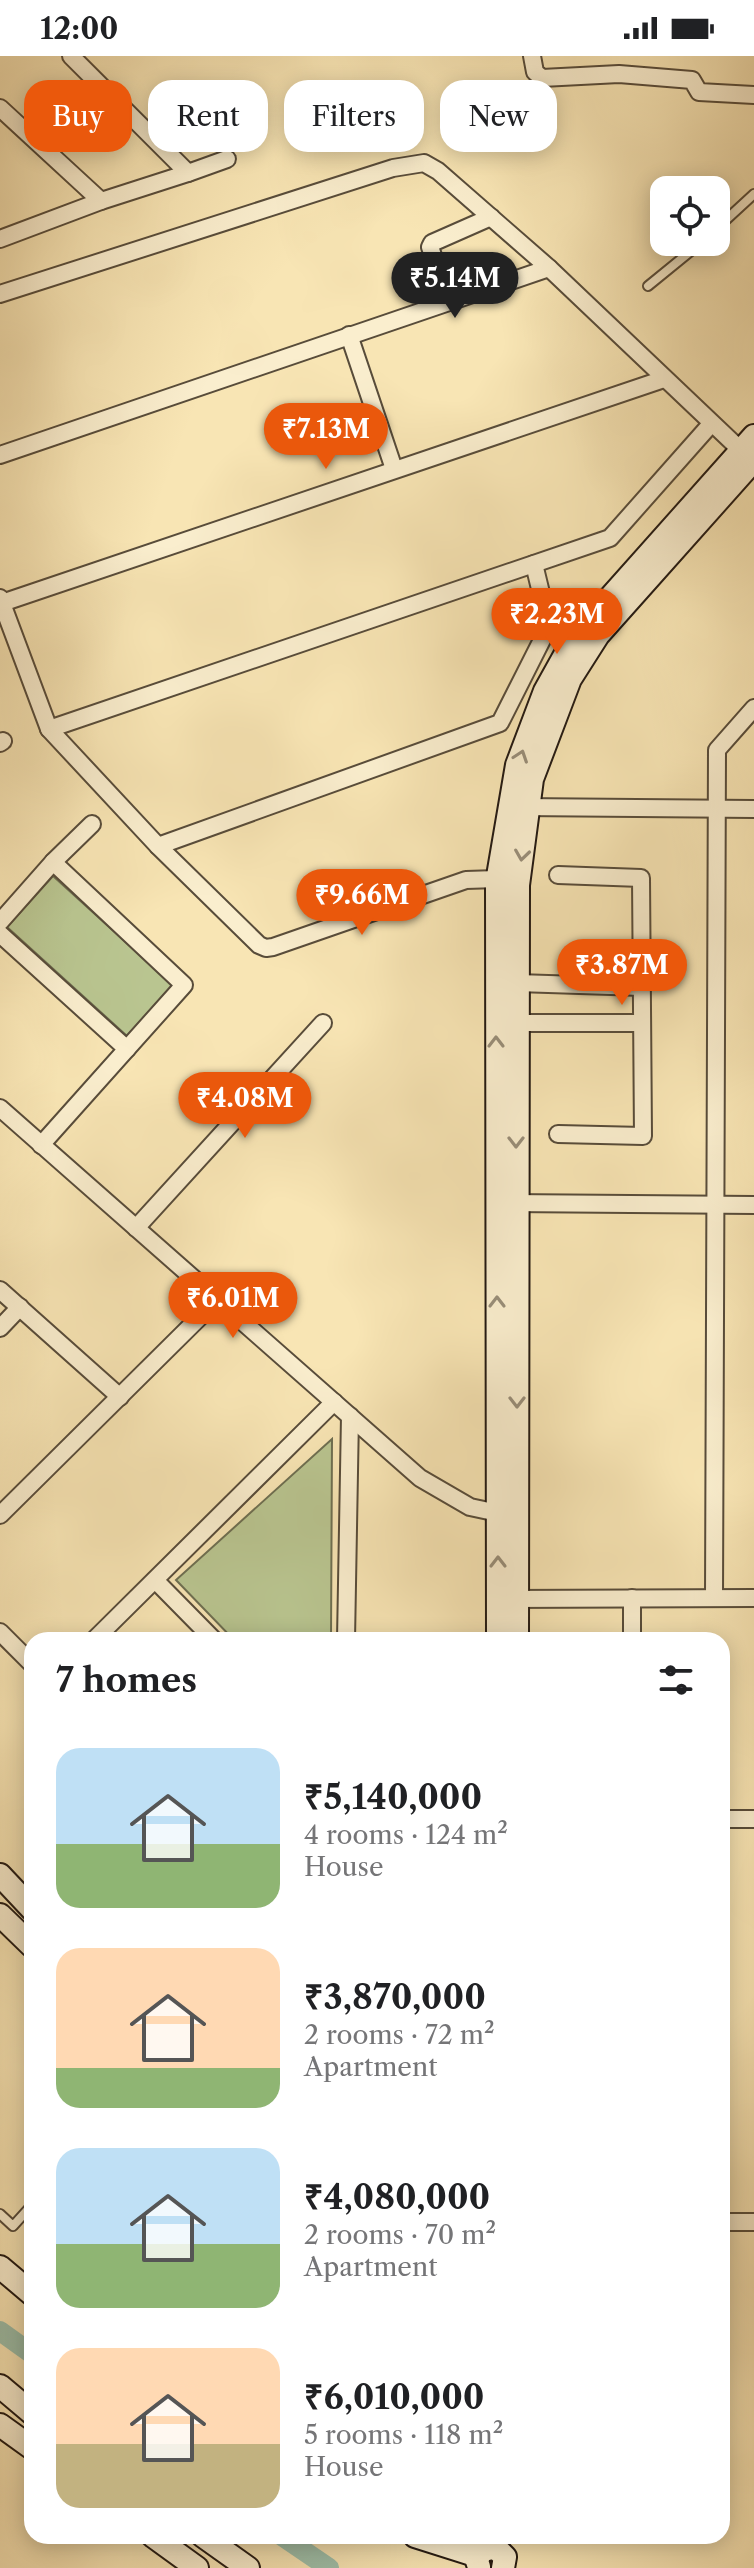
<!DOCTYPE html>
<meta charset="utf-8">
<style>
:root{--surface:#fff;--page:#f6f6f6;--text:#202124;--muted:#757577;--accent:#ea580c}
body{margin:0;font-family:"Libre Caslon Text",serif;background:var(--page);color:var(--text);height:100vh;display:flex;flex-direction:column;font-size:30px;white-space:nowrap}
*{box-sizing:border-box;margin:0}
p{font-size:26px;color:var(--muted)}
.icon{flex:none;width:44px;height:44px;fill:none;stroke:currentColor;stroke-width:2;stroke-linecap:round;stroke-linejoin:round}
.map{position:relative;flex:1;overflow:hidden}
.sheet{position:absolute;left:24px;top:1576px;width:706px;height:912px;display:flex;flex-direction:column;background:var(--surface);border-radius:24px;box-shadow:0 4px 20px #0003}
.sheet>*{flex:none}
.top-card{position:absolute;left:24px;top:24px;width:706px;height:72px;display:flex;gap:16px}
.tools{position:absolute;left:650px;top:120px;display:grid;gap:16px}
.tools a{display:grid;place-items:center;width:80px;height:80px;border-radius:16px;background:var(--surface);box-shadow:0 4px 20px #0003;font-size:40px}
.price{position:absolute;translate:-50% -68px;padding:0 18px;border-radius:28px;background:var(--accent);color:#fff;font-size:26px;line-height:52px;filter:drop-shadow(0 2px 4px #0008)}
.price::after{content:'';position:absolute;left:50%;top:48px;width:24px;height:18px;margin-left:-12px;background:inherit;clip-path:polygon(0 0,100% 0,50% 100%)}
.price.current{background:#222;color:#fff}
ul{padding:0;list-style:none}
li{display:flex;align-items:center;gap:24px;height:200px;padding:0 32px}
li span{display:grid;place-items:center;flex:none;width:224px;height:160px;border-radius:24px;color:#555}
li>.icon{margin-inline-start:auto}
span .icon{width:96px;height:96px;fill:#fffc;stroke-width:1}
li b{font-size:34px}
h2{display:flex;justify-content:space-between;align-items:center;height:96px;padding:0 32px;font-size:34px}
.pill{padding:0 28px;border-radius:24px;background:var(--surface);box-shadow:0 4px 20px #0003;font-size:28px;line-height:72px}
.pill.current{background:var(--accent);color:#fff}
.status{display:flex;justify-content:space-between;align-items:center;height:56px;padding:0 40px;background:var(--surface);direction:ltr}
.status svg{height:22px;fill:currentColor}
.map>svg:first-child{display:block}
.green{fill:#b9c590;stroke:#6e6f51;stroke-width:2}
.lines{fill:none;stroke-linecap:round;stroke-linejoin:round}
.canal{stroke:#9dbfaa;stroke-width:20}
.lane-casing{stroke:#584c3a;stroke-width:12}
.street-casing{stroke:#584c3a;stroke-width:20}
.secondary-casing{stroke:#231912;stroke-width:26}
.lane{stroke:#faeece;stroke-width:8}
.street{stroke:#faeece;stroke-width:16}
.secondary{stroke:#faeece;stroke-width:22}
.oneway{stroke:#998e79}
</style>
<div class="status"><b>12:00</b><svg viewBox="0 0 49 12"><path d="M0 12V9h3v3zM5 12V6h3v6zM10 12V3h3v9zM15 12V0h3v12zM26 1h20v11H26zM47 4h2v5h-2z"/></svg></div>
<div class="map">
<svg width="754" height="2512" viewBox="0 0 754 2512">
<rect width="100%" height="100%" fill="#f8e5b4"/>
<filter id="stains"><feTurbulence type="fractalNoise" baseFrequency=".0025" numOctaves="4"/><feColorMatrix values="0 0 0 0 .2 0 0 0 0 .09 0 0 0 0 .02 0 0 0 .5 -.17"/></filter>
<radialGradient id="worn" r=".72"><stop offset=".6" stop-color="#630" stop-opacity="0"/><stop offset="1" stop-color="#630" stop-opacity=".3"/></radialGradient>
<g class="green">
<path d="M 53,820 L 173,929 L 127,980 L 7,871 Z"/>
<path d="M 332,1383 L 331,1584 L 234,1584 L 176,1524 Z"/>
</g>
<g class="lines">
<g class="canal">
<path d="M 0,2275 L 32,2298"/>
<path d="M 282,2480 L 329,2512"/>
</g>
<defs>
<g id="lane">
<path d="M 716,173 L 754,138"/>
<path d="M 648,230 L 702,186"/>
<path d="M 0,2158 L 13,2170 L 32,2149"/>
</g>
<g id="street">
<path d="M 532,0 L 535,16 L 542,22 L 619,18 L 692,24 L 699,36 L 754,39"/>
<path d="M 0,52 L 101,145"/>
<path d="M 188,117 L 227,103"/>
<path d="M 0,183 L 101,145 L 188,117 L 71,0"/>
<path d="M 0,238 L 393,112 L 424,107 L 438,115 L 549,212 L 748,401"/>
<path d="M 449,245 L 430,191 L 432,187 L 491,161"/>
<path d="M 349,279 L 394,413"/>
<path d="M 0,399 L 549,212"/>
<path d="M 0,542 L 49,673 L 158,790 L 259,889 L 266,892 L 273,891 L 466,824 L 497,823"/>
<path d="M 2,547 L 664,323"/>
<path d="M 49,673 L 610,482 L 711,368"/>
<path d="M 0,687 L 3,685"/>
<path d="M 520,751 L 754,753"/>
<path d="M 158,790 L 500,667 L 549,570 L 534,508"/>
<path d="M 0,866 L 53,806 L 92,768"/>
<path d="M 0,878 L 127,993"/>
<path d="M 517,927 L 642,931"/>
<path d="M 517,967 L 642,967"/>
<path d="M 0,1052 L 420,1422 L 470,1451 L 498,1457"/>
<path d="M 558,1078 L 643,1080 L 641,822 L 558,819"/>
<path d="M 41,1089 L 184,929 L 53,806"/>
<path d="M 507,1147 L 754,1149"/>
<path d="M 136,1172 L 323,967"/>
<path d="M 0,1234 L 120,1341"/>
<path d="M 0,1272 L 20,1251"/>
<path d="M 0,1459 L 217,1244"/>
<path d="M 155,1524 L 214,1584"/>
<path d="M 632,1542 L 632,1584"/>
<path d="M 714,1542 L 717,694 L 754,652"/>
<path d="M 508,1543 L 754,1542"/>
<path d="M 0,1576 L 32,1608"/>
<path d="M 94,1584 L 334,1346"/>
<path d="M 346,1584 L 350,1360"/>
<path d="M 722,1763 L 754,1763"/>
<path d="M 722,2166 L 754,2166"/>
</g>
<g id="secondary">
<path d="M 498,1584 L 497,826 L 517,709 L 545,635 L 575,581 L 754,380"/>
<path d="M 517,1584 L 518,829 L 532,723 L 570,623 L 598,579 L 754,404"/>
<path d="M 0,1819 L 32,1853"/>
<path d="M 0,1859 L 32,1890"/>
<path d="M 0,2211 L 32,2238"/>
<path d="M 0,2330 L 32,2357"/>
<path d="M 0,2369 L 32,2392"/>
<path d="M 153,2480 L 197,2512"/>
<path d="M 203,2480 L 248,2512"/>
<path d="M 415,2480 L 478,2500"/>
<path d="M 479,2511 L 477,2505 L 481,2495 L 495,2491 L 505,2501 L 503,2512"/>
</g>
</defs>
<use href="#lane" class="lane-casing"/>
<use href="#street" class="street-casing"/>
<use href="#secondary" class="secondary-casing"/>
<use href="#lane" class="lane"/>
<use href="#street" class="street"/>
<use href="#secondary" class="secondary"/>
</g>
<defs><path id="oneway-chevron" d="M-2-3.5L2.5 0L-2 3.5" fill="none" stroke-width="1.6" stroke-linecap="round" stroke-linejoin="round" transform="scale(2)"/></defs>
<g class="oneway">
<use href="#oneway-chevron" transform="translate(521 700) rotate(-71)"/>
<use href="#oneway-chevron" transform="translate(522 799) rotate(98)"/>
<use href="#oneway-chevron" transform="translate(496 986) rotate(-90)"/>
<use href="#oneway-chevron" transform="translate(516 1086) rotate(90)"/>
<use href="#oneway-chevron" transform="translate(497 1246) rotate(-90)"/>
<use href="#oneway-chevron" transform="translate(517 1346) rotate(90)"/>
<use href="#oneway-chevron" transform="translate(498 1506) rotate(-90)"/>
</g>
<rect width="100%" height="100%" filter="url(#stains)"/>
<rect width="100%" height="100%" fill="url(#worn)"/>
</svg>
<div class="tools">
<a><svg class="icon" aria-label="locate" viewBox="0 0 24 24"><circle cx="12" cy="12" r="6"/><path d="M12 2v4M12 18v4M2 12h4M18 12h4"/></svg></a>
</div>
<b class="price current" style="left:455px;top:264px">₹5.14M</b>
<b class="price" style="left:326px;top:415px">₹7.13M</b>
<b class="price" style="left:557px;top:600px">₹2.23M</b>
<b class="price" style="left:362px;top:881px">₹9.66M</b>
<b class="price" style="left:622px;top:951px">₹3.87M</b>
<b class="price" style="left:245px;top:1084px">₹4.08M</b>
<b class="price" style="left:233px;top:1284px">₹6.01M</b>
<div class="top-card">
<a class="pill current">Buy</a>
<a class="pill">Rent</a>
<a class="pill">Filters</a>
<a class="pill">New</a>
</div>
<section class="sheet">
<h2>7 homes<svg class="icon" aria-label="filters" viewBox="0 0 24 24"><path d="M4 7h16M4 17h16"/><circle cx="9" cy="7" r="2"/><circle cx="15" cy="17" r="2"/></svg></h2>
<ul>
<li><span style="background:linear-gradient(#bfe0f5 60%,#8fb573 0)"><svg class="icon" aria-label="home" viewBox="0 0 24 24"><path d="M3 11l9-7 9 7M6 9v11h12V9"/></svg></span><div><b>₹5,140,000</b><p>4 rooms · 124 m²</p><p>House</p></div></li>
<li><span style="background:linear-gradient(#ffd9b3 75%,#8fb573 0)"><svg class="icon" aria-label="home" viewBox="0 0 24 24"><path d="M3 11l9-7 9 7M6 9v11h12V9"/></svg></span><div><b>₹3,870,000</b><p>2 rooms · 72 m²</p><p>Apartment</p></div></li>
<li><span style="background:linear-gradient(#bfe0f5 60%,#8fb573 0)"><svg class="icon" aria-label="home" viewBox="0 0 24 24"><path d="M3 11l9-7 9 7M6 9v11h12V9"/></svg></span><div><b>₹4,080,000</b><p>2 rooms · 70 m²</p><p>Apartment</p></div></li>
<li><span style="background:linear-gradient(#ffd9b3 60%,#c2b280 0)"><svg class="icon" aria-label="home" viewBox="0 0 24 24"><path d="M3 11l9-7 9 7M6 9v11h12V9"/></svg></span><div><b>₹6,010,000</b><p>5 rooms · 118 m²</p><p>House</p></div></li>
</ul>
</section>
</div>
